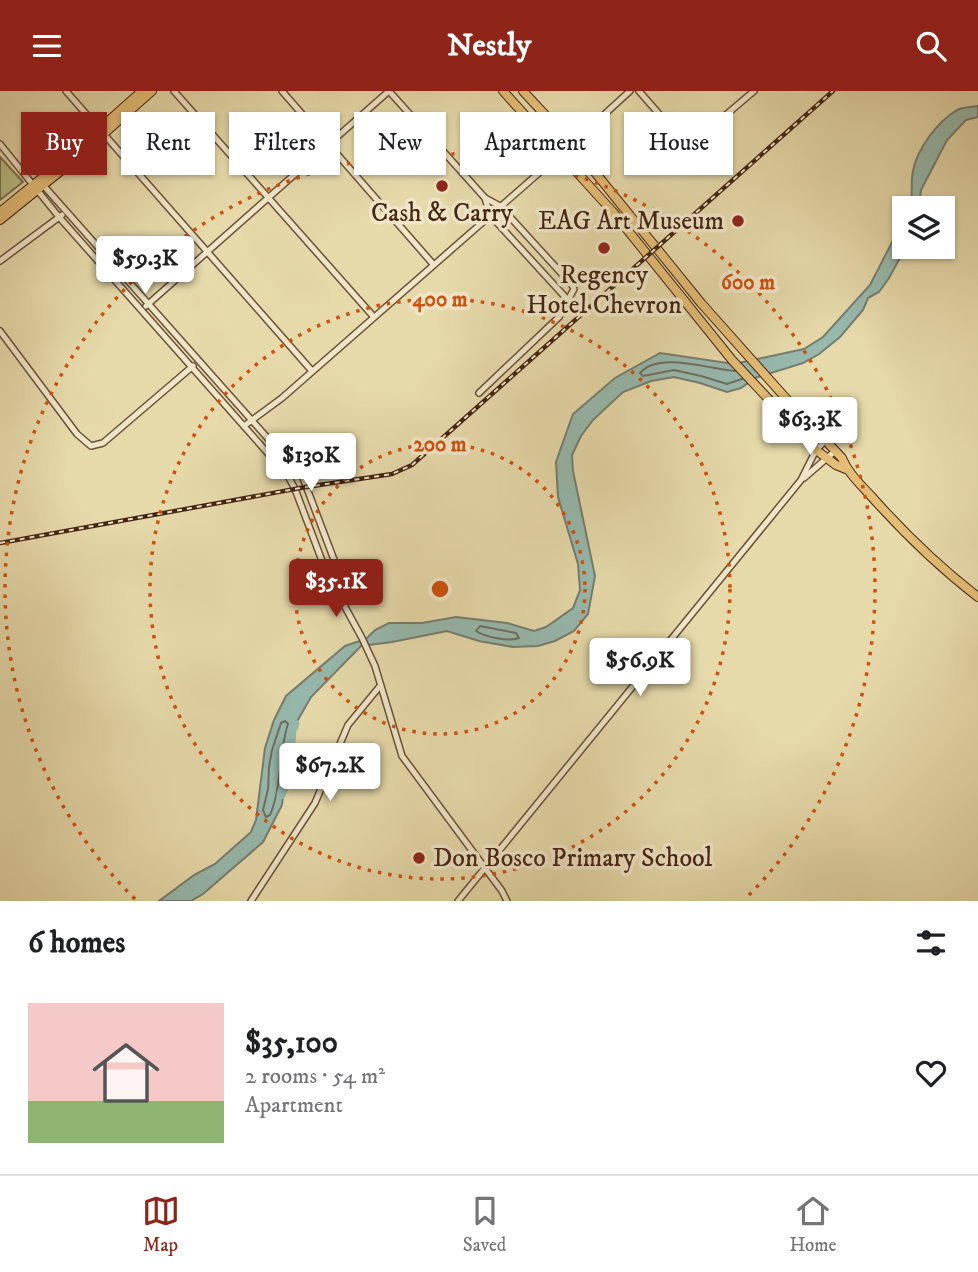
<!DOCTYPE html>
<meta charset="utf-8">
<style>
:root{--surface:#fff;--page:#f2f2f2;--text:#202124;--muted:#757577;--line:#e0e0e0;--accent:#8f2418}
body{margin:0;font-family:"IM FELL DW Pica",serif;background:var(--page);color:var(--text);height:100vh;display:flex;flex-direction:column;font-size:26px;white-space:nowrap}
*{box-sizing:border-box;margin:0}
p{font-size:23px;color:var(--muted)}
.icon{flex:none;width:38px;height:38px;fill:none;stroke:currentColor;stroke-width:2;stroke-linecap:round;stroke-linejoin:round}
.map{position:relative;height:810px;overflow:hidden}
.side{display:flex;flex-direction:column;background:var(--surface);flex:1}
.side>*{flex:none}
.banner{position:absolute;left:21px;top:21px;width:936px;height:63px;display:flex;gap:14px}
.tools{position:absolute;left:892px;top:105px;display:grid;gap:14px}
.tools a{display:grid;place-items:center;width:63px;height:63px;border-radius:0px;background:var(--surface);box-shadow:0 2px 5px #0004;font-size:35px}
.price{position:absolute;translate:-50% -60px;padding:0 16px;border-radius:7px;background:#fff;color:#222;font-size:23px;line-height:46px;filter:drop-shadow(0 2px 4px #0008)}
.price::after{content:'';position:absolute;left:50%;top:42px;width:21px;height:16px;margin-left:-10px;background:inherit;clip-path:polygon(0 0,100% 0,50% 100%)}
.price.selected{background:var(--accent);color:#fff}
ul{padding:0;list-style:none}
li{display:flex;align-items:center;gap:21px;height:175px;padding:0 28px}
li+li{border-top:2px solid var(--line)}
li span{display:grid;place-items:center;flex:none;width:196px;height:140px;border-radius:0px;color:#555}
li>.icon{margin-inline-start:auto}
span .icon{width:84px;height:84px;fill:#fffc;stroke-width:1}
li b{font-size:30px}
h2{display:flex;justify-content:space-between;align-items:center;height:84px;padding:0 28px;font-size:30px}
.tag{padding:0 24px;border-radius:0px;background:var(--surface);box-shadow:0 2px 5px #0004;font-size:24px;line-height:63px}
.tag.selected{background:var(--accent);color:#fff}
header{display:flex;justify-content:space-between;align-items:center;height:91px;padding:0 28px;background:var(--accent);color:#fff;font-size:32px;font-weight:800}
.tabs{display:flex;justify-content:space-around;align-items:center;height:98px;border-top:2px solid var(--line);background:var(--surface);font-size:19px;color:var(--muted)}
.tabs a{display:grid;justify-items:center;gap:4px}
.tabs .selected{color:var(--accent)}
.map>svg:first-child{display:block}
.green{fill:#b9be86;stroke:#7e714c;stroke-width:2}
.water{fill:#97b9ae;stroke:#767d70;stroke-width:2}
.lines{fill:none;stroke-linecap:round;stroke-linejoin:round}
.shore{stroke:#6e6e60;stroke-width:2}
.river{stroke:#97b9ae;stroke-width:9}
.minor-casing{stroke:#6c5139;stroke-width:8}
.highway-casing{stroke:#442413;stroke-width:10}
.minor{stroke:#efe6c8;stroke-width:5}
.highway{stroke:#e3bc75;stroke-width:8}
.rail-casing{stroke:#442413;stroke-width:4.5}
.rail{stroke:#efe6c8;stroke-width:2;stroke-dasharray:5;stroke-linecap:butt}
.ring{fill:none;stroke:#cf510d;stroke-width:3.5;stroke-dasharray:3.5 7}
.poi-dot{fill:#8f2418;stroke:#efe6c8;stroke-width:2.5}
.labels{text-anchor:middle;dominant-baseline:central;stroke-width:7;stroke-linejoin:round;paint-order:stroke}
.poi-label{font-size:26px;fill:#442413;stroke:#efe6c8}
.centre{fill:#cf510d;stroke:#efe6c8;stroke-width:3.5}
.ring-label{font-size:21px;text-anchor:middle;font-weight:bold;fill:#cf510d;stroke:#efe6c8;stroke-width:7;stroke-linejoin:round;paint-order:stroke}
</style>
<header><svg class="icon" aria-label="menu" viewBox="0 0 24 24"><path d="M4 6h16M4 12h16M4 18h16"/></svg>Nestly<svg class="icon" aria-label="search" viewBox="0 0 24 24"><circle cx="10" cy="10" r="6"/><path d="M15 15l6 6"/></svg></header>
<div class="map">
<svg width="978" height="810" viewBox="0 0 978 810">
<rect width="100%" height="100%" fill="#e6d9aa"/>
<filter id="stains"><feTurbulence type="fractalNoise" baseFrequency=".00286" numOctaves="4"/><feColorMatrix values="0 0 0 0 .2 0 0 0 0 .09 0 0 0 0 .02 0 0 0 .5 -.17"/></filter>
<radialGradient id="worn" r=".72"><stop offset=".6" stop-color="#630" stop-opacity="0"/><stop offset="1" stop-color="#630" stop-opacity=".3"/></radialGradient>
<path class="green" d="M 0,66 L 23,91 L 0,109 Z"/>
<g class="water">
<path d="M 978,15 L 978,26 L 966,29 L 947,49 L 921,99 L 919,117 L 909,117 C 914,105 910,93 913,80 C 917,58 937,31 957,19 C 962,16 972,16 978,15 Z"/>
<path d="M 905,126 L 906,156 L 889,187 L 879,201 L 868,207 L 863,219 L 840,246 L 819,263 L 803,272 L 755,287 L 741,297 L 727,301 L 700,292 L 674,286 L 651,290 L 623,301 L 593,329 L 581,345 L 572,364 L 573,380 L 595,485 L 588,523 L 574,540 L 555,550 L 538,555 L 513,556 L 479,550 L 447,540 L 392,551 L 361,555 L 311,606 L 295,634 L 288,655 L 282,714 L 263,751 L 203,803 L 191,810 L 159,810 L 194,784 L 215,773 L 251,741 L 256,729 L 265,657 L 274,629 L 286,605 L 345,555 L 366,548 L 375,539 L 389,532 L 422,532 L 456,526 L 507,532 L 534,540 L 546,536 L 573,517 L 580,499 L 578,473 L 558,406 L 556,371 L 573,323 L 615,287 L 660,262 L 734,273 L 804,258 L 823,246 L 870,194 Z"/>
</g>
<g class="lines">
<g class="shore">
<path d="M 735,280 C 708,278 659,260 640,282 L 643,285 L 674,279 L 701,285 L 727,293 L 742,288"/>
<path d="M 480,535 L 516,542 L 519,547 C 509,551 485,546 476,540 Z"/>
<path d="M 285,630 L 288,633 C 278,663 282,696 270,724 L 266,726 L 263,719 L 268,698 L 269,676 L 272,659 L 281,632 Z"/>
</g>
<path class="river" d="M 281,704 L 288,686 L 292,639 L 295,633"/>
<defs>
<g id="minor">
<path d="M 66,0 L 312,280"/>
<path d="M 174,0 L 373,225"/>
<path d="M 282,0 L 433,173"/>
<path d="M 389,0 L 485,107 L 500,115 L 572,194 L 574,198 L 559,226 L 479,302"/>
<path d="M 639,0 L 688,56 L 754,0"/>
<path d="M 0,53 L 59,126 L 288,385 L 295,398 L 327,483 L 362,547 L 375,575 L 402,665 L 502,800 L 507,810"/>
<path d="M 43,94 L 303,387 L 336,474 L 333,497"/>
<path d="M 485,107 L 490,124 L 567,208"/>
<path d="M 0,170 L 62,124"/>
<path d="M 146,215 L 389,0"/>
<path d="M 0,240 L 77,343 L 91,355 L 103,352 L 193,275"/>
<path d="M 244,335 L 282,307 L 572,53 L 630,0"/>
<path d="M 804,387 L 835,360"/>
<path d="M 251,810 L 315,712 L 348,634 L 380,595"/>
<path d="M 458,810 L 801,389 L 816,359 L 825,350"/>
</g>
<g id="highway">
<path d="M 503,0 L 613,121 L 732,269 L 816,359 L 836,374 L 846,378"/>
<path d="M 523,0 L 572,53 L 701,212 L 791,313 L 842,367 C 848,382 860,393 871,405 C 904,442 939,476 978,506"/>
<path d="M 0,121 L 69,65 L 142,0"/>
<path d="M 0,129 L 73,70 L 152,0"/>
</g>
</defs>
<use href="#minor" class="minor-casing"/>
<use href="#highway" class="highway-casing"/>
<use href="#minor" class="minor"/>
<use href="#highway" class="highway"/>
<defs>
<path id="rail" d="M 0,452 L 306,396 L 392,383 L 412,374 L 833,0"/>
</defs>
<use href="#rail" class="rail-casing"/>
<use href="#rail" class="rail"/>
</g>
<g class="ring">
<circle cx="440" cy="498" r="145"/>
<circle cx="440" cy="498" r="290"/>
<path d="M135 808A435 435 0 1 1 745 808"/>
</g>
<g class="poi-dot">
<circle cx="442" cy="95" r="7"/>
<circle cx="738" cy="130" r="7"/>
<circle cx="604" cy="157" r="7"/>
<circle cx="419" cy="767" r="7"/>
</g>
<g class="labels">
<g class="poi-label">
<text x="442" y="122">Cash &amp; Carry</text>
<text x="724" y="130" text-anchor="end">EAG Art Museum</text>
<text x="604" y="184">Regency<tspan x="604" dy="30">Hotel Chevron</tspan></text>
<text x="433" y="767" text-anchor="start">Don Bosco Primary School</text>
</g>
</g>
<circle cx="440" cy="498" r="10" class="centre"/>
<g class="ring-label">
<text x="748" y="198">600 m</text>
<text x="440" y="215">400 m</text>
<text x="440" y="360">200 m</text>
</g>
<rect width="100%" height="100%" filter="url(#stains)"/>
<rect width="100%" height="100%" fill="url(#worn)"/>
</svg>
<div class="tools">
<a><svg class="icon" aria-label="layers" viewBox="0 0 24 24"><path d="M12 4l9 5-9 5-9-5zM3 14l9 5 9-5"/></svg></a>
</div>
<b class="price" style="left:145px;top:205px">$59.3K</b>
<b class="price" style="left:810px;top:366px">$63.3K</b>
<b class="price" style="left:311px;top:402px">$130K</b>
<b class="price selected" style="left:336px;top:528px">$35.1K</b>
<b class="price" style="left:640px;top:607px">$56.9K</b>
<b class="price" style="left:330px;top:712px">$67.2K</b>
<div class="banner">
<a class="tag selected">Buy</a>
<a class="tag">Rent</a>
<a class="tag">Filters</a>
<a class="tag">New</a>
<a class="tag">Apartment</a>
<a class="tag">House</a>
</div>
</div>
<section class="side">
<h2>6 homes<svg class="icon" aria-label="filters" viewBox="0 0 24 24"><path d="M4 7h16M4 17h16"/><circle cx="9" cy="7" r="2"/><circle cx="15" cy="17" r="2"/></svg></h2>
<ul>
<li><span style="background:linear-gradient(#f6c9c9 70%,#8fb573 0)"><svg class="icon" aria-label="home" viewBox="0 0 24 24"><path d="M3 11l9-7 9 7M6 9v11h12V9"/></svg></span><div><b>$35,100</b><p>2 rooms · 54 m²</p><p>Apartment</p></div><svg class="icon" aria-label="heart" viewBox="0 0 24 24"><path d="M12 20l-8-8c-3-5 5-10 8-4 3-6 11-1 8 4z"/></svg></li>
</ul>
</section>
<nav class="tabs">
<a class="selected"><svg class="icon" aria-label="map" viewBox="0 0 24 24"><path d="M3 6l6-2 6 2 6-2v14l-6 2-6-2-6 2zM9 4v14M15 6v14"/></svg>Map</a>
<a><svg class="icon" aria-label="saved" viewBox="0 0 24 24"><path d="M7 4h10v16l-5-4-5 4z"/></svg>Saved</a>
<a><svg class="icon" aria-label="home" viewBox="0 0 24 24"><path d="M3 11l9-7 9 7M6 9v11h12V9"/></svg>Home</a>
</nav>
